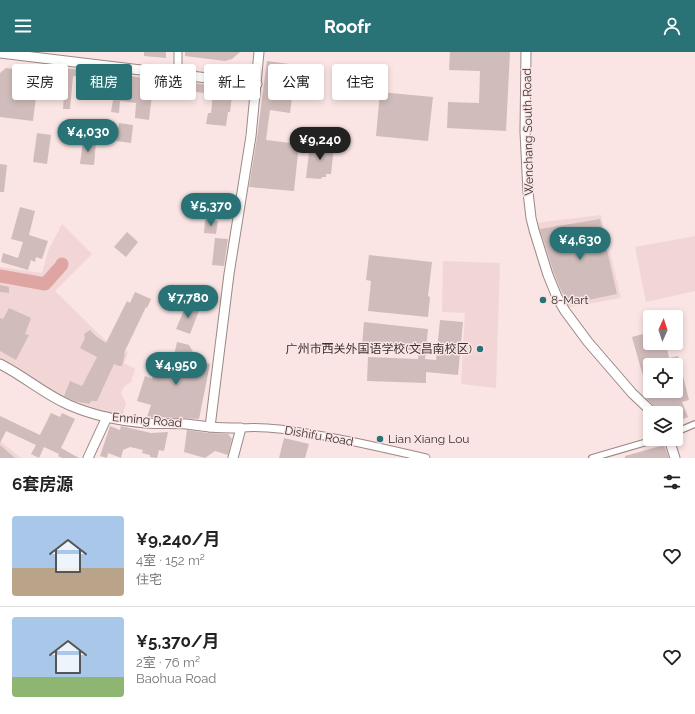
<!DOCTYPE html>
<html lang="zh">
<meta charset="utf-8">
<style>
:root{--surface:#fff;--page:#f6f6f6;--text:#222;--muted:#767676;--line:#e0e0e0;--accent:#297377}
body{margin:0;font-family:Raleway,"Noto Sans SC",sans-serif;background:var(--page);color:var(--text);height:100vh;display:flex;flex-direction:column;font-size:15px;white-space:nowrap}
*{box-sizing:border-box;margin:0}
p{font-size:13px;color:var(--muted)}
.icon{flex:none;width:22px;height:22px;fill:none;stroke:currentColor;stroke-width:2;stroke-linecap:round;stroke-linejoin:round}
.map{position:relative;height:406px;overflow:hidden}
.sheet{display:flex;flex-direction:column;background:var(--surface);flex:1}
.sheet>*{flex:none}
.top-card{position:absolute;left:12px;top:12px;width:400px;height:36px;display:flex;gap:8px}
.needle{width:26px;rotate:3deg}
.controls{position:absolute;left:643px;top:258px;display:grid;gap:8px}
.controls a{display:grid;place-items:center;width:40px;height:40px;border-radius:4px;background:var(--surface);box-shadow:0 2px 6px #0003;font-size:20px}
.price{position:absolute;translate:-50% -34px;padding:0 9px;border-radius:14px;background:var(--accent);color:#fff;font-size:13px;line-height:26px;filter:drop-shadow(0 1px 2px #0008)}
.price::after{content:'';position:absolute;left:50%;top:24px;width:12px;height:9px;margin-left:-6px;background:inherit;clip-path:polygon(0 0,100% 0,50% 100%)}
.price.selected{background:#222;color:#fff}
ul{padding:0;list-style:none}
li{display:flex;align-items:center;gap:12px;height:100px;padding:0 12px}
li+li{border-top:1px solid var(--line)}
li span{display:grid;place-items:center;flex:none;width:112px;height:80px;border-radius:4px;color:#555}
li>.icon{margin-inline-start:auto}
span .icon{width:48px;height:48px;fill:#fffc;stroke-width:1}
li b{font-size:17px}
h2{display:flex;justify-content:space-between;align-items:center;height:48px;padding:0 12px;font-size:17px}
.tag{padding:0 14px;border-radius:4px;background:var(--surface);box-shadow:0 2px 6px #0003;font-size:14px;line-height:36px}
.tag.selected{background:var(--accent);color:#fff}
header{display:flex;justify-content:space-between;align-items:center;height:52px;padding:0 12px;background:var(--accent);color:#fff;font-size:18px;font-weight:700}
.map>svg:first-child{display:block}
.built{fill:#f2d6d5}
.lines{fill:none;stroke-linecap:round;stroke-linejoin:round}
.river{stroke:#dea5a3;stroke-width:13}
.building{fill:#d0bcbb;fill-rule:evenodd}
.pedestrian-casing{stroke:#9b8887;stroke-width:8}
.minor-casing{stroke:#9b8887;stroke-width:9}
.tertiary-casing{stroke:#9b8887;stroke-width:11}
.pedestrian{stroke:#fff;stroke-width:5.5}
.minor{stroke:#fff;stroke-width:7}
.tertiary{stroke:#fff;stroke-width:9}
.poi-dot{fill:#297377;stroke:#fae5e4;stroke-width:1.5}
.labels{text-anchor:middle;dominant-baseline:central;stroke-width:3;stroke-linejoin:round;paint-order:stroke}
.street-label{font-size:12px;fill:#38302f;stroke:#fae5e4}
.poi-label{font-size:12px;fill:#38302f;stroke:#fae5e4;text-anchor:start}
</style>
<header><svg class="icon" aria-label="menu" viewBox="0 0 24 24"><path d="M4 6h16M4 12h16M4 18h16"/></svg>Roofr<svg class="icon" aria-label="person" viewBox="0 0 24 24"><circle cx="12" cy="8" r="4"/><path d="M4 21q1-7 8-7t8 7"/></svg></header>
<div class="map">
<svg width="695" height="406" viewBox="0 0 695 406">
<rect width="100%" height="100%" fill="#fae5e4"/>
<g class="built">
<path d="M 601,163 L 621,246 L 566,256 L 546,211 L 535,171 Z"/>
<path d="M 62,172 L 92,202 L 55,239 L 105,288 L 128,300 L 124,311 L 135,317 L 131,330 L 125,334 L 122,338 L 121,341 L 126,352 L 122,365 L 98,359 L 82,354 L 64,346 L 18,316 L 0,308 L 0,215 L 42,221 L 48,199 Z"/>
<path d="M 695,184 L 695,239 L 646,250 L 635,195 Z"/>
<path d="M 443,209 L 500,211 L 496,336 L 461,332 L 465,261 L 442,260 Z"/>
<path d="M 0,389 L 21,406 L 0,406 Z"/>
</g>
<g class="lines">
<path class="river" d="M 0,224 L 45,232 L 61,214 L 62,212"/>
</g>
<g class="building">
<path d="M 144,0 L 166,0 L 166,6 L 144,4 Z"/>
<path d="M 185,0 L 240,0 L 232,7 L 225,9 L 185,4 Z"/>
<path d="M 450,0 L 510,0 L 506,79 L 447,76 L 448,50 L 479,51 L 480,19 L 449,18 Z"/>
<path d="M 267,9 L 296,13 L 290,61 L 270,58 L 266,88 L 299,92 L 294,139 L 249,135 L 257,85 Z"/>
<path d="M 6,16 L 43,21 L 44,17 L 56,19 L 55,30 L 38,28 L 33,69 L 0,65 L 0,21 Z"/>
<path d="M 66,16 L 160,28 L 159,35 L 153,34 L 149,68 L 135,66 L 136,51 L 120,49 L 119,61 L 111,60 L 113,48 L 98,47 L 100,27 L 73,24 L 70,57 L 63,57 Z"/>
<path d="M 180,29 L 249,39 L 248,47 L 232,44 L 230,60 L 228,60 L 226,74 L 206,72 L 208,61 L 211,61 L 213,42 L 179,38 Z"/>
<path d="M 380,40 L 433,45 L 428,89 L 376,84 Z"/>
<path d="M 119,71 L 133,73 L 131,91 L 116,89 Z"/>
<path d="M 37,81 L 51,83 L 47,112 L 33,110 Z"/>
<path d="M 83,89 L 96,90 L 94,113 L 80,112 Z"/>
<path d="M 310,92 L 334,95 L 331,122 L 326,122 L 326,125 L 322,125 L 321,127 L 306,126 Z"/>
<path d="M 0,112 L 7,113 L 4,140 L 0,140 Z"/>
<path d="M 220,147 L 235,149 L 232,166 L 218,165 Z"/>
<path d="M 20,155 L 35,159 L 29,183 L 48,189 L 42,207 L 36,205 L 35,210 L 31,208 L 28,218 L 1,210 L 3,201 L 18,206 L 23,190 L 11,187 Z"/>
<path d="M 600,167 L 617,242 L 569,252 L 560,236 L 554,221 L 540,177 Z"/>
<path d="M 205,168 L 218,169 L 216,182 L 204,181 Z"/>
<path d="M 127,180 L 138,190 L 126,205 L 114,195 Z"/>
<path d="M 215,186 L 228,187 L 226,200 L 224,214 L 212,213 Z"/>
<path d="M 369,203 L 432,210 L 428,244 L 430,245 L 428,265 L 368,259 L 371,229 L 366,228 Z"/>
<path d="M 0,233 L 9,235 L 9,241 L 0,240 Z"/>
<path d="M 135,240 L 151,247 L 147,256 L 146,255 L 124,301 L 125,302 L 122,314 L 119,314 L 114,312 L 97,349 L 91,349 L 89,352 L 74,349 L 64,344 L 70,329 L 82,334 L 97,305 L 80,296 L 85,286 L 84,282 L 90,278 L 97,285 L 106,291 L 127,249 L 130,251 Z"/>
<path d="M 187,251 L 200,256 L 190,282 L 176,277 Z"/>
<path d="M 9,256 L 31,266 L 25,282 L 29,283 L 16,308 L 0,299 L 0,266 L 3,267 Z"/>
<path d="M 440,268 L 463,270 L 458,323 L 426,320 L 426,331 L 367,329 L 368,305 L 418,307 L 419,299 L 362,293 L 364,270 L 428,277 L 425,307 L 436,308 Z"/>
<path d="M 650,280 L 650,291 L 666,291 L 669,306 L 678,304 L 689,348 L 682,350 L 688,365 L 676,370 L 676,361 L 661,361 L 643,343 L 648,342 L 632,285 ZM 650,313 L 676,313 L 676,339 L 650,339 Z"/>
<path d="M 177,290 L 189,293 L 198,309 L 210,312 L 199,367 L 181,366 L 147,365 L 151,353 L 137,349 L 145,324 L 152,327 L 157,307 L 172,313 Z"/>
<path d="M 51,361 L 60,365 L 62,361 L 75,367 L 61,396 L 79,406 L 62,406 L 58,404 L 59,402 L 44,395 L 39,406 L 31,402 L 36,393 L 6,379 L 0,391 L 0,364 L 40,383 Z"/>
<path d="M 110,374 L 120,378 L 121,374 L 151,381 L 168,380 L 164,399 L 159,398 L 157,406 L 150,405 L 150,403 L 142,401 L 143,398 L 130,395 L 123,398 L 121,406 L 108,401 L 107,406 L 100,404 Z"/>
<path d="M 187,378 L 209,381 L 228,382 L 232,387 L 228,403 L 215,399 L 205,406 L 184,400 Z"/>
<path d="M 284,386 L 309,392 L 305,406 L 279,406 Z"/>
<path d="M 0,393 L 15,406 L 0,406 Z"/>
<path d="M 664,393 L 669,406 L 625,406 L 625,404 Z"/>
</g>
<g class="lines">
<defs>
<g id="pedestrian">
<path d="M 676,380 L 695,372"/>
<path d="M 592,406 L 657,387"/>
</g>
<g id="minor">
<path d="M 178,0 L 178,22"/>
<path d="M 241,376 C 269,374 296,379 324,384 C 358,390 392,398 426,406"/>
</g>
<g id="tertiary">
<path d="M 526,0 L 525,80 L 528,140 L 531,166 L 534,178 L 548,223 L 557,245 L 565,259 L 588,290 L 632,341 L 653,361"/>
<path d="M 0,1 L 257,32"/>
<path d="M 0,312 C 24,324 44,342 69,353 C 92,363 120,369 146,371 C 159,372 173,371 186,372 C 194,373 202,374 210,375 C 220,376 231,376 241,376 L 233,406"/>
<path d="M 210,375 L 229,222 L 251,84 L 259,0"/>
<path d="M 669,387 L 675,406"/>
<path d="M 88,406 L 107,365"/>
</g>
</defs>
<use href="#pedestrian" class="pedestrian-casing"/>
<use href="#minor" class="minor-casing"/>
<use href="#tertiary" class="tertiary-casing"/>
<use href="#pedestrian" class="pedestrian"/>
<use href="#minor" class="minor"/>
<use href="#tertiary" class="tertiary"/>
</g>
<g class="poi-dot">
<circle cx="543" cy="248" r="4"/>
<circle cx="480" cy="297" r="4"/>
<circle cx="380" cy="387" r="4"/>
</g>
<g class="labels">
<g class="street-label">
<text transform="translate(528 80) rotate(-91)">Wenchang South Road</text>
<text transform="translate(147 368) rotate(5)">Enning Road</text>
<text transform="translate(319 384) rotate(10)">Dishifu Road</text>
</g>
<g class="poi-label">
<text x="551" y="248">8-Mart</text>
<text x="472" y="297" text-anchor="end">广州市西关外国语学校(文昌南校区)</text>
<text x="388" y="387">Lian Xiang Lou</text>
</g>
</g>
</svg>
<div class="controls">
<a><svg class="needle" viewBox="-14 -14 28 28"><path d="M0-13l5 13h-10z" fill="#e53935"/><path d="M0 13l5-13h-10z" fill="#767676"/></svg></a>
<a><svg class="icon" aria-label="locate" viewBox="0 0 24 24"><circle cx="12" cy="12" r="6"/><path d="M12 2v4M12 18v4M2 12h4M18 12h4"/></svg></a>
<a><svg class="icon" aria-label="layers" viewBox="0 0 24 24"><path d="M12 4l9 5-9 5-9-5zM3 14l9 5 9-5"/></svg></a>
</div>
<b class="price" style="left:88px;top:101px">¥4,030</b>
<b class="price selected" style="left:320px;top:109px">¥9,240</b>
<b class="price" style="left:211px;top:175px">¥5,370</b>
<b class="price" style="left:580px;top:209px">¥4,630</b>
<b class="price" style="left:188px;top:267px">¥7,780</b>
<b class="price" style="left:176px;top:334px">¥4,950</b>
<div class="top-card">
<a class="tag">买房</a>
<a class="tag selected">租房</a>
<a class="tag">筛选</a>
<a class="tag">新上</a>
<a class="tag">公寓</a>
<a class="tag">住宅</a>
</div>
</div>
<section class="sheet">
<h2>6套房源<svg class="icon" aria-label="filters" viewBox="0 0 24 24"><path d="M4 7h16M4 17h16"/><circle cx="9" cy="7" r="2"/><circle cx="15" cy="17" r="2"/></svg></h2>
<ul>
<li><span style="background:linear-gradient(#a9c7e8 65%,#b9a48a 0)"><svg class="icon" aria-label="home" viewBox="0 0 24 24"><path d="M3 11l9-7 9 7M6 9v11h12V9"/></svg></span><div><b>¥9,240/月</b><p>4室 · 152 m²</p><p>住宅</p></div><svg class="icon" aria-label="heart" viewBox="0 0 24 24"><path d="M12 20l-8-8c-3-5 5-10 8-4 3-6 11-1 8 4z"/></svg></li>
<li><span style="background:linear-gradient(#a9c7e8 75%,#8fb573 0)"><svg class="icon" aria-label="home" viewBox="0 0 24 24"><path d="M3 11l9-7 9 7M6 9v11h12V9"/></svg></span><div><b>¥5,370/月</b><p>2室 · 76 m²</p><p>Baohua Road</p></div><svg class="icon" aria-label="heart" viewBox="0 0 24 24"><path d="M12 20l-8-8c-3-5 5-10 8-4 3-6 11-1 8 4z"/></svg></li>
</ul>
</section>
